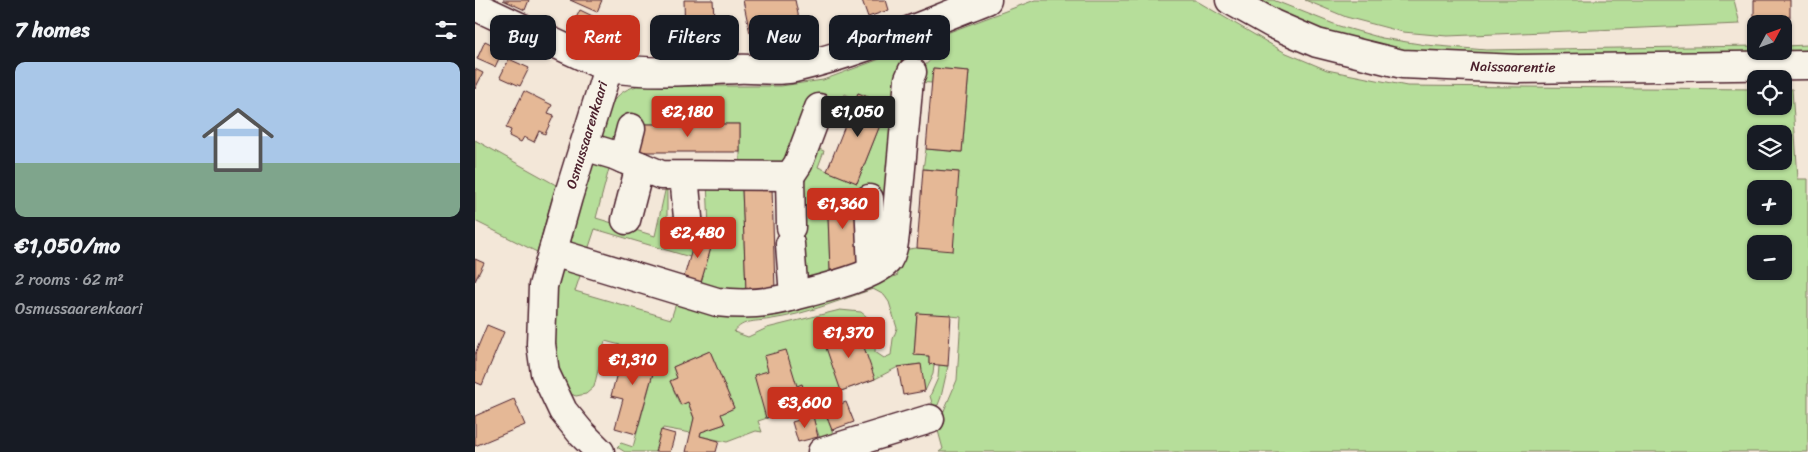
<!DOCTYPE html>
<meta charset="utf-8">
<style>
:root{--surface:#171b24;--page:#242831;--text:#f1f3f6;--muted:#9ea1a6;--accent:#c8321e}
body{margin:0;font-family:Sriracha,sans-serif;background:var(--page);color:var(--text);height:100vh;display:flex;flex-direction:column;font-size:19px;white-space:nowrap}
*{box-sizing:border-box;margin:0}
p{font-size:16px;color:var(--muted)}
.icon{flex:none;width:28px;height:28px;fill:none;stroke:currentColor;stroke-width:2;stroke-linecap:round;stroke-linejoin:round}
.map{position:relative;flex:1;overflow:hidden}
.sheet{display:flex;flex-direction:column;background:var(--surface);width:475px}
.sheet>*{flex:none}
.guide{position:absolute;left:15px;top:15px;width:475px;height:45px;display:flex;gap:10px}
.needle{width:32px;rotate:49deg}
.tools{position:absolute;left:1272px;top:15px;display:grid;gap:10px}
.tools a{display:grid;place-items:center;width:45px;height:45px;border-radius:10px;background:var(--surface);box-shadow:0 1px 4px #0004;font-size:25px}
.price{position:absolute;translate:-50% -42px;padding:0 11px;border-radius:5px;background:var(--accent);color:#fff;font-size:16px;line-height:32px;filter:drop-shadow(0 1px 2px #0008)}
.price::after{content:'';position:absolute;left:50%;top:30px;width:15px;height:11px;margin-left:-8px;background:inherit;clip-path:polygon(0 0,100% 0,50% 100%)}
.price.current{background:#222;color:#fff}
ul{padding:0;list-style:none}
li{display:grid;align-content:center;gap:10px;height:265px;padding:0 15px}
li span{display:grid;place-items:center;height:155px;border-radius:10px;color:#555}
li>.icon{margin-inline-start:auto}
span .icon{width:90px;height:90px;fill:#fffc;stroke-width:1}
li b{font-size:21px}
h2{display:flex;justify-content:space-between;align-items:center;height:60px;padding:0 15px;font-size:21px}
.chip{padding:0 18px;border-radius:10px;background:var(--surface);box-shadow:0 1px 4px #0004;font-size:18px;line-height:45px}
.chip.current{background:var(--accent);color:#fff}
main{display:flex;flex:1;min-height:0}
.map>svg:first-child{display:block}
.green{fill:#b6de9a;stroke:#807e62;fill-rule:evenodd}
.building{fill:#e5b896;stroke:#4a1f2b}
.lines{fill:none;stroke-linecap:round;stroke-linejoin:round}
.minor-casing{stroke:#4a1f2b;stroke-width:31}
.minor{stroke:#f7f3e8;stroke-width:28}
.labels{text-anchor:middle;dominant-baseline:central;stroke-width:4.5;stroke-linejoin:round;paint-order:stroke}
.street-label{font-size:14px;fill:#4a1f2b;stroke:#f7f3e8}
</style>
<main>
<section class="sheet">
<h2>7 homes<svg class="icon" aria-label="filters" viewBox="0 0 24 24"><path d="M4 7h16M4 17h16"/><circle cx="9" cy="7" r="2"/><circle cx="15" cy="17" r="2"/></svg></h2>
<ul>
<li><span style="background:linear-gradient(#a9c7e8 65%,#7fa58c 0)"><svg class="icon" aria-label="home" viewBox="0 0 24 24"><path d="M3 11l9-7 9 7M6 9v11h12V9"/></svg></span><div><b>€1,050/mo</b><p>2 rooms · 62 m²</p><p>Osmussaarenkaari</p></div></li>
</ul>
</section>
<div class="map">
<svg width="1333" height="452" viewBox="0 0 1333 452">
<rect width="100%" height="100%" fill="#f3e7d8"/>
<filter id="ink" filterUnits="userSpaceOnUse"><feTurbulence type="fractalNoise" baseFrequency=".02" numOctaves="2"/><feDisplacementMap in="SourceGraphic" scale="10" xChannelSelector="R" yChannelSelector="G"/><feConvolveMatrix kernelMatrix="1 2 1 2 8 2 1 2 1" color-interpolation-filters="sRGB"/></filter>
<g filter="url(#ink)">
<g class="green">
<path d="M 560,0 L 720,0 L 809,52 L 852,70 L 932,86 L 1281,89 L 1281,106 L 1309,106 L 1309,89 L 1317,89 L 1323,179 L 1333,179 L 1333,452 L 464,452 L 468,449 L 462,427 L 482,380 L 486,317 L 442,313 L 439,355 L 454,356 L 454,364 L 459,365 L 458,374 L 450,391 L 445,364 L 423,367 L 400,379 L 366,391 L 349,410 L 357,430 L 358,440 L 347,444 L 333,405 L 283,421 L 287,432 L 281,431 L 252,442 L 225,436 L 226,432 L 250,424 L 246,414 L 259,408 L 235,351 L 198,367 L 202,378 L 195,381 L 205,405 L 213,402 L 219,418 L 216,433 L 188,428 L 180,452 L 150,452 L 142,447 L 146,443 L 158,447 L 183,355 L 130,341 L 119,387 L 111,394 L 101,396 L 93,393 L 87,384 L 75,342 L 76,300 L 85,265 L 108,267 L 100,291 L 196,319 L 203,297 L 237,307 L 409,272 L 413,279 L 423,275 L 420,268 L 425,250 L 442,248 L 484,172 L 448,169 L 451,149 L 487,152 L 494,71 L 458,68 L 457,83 L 440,82 L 440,74 C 455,61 464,55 469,34 ZM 1281,134 L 1309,134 L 1309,161 L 1281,161 ZM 1281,189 L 1309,189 L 1309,216 L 1281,216 ZM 1281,244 L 1309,244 L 1309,271 L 1281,271 ZM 398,289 L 409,295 L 414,302 L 422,328 L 418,339 L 416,355 L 409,358 L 400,352 L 401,329 L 397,321 L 386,312 L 365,310 L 292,328 L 273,337 L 259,332 C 268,319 282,322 297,319 C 332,314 365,300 398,289 Z"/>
<path d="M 772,0 L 798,0 L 864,26 L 907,38 L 951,45 L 1011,50 L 1281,46 L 1281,51 L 1309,51 L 1309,46 L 1333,45 L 1333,57 L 948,56 L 859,36 Z"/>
<path d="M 830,0 L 1259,0 L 1265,24 L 972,36 L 928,32 L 871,17 Z"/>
<path d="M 462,38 C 460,50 451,57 442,64 L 417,218 L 383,196 L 382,189 L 352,190 L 355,270 L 385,269 L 327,288 L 321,186 L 336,146 L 349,151 L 343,167 L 382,183 L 413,105 L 383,93 L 380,99 L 370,94 L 366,103 L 359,101 L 355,110 L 318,163 L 265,166 L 265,124 L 149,124 L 144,142 L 123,142 C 130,118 133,93 162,86 L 306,86 L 348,80 Z"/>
<path d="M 0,140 L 81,185 L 62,252 L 0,221 Z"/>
<path d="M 116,160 L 135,165 L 121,218 L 180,236 L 192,182 L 192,231 L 212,232 L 221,236 L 215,257 L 120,229 L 113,250 L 96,244 L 95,238 Z"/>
<path d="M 232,181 L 267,189 L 271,290 L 301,294 L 224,289 L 238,241 L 231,239 L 234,229 Z"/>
<path d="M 464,365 L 473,366 L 466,397 L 463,405 L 458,406 L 455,396 L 463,378 Z"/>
</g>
<g class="building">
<path d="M 28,0 L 54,0 L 50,10 Z"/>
<path d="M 95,0 L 127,0 L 122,12 Z"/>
<path d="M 209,0 L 238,0 L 240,36 L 210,37 Z"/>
<path d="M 268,0 L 320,0 L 329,42 L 304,47 L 298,20 L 288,22 L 290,30 L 275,33 Z"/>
<path d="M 387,0 L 411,0 L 414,10 L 393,17 Z"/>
<rect x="1279" y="0" width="36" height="17"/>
<path d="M 105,10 L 136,25 L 127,43 L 96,28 Z"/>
<path d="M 10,41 L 28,50 L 20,67 L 2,59 Z"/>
<path d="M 34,59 L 54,68 L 45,86 L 25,77 Z"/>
<path d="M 458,68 L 494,71 L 487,152 L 451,149 Z"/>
<path d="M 0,69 L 8,73 L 0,89 Z"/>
<path d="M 49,91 L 77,105 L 73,113 L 79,115 L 70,134 L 64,131 L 59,142 L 49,137 L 46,142 L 34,136 L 36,130 L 31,128 Z"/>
<path d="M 383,93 L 413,105 L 382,183 L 352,171 Z"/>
<rect x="161" y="124" width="104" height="28"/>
<path d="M 448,169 L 484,172 L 478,251 L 442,248 Z"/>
<path d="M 297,188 L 300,290 L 271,291 L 267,189 Z"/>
<path d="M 382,189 L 385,269 L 355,270 L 352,190 Z"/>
<path d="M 221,236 L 238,241 L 226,282 L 209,277 Z"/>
<path d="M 0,259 L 9,263 L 0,281 Z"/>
<path d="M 442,313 L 476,315 L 473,366 L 454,364 L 454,356 L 439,355 Z"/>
<path d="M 12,325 L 29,332 L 7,385 L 0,382 L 0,354 Z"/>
<path d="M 382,327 L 400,379 L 366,391 L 348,339 Z"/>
<path d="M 149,346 L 183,355 L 161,434 L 140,428 L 148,399 L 136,396 Z"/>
<path d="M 311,350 L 322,386 L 327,384 L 334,405 L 291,418 L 279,375 L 293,371 L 289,356 Z"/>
<path d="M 235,351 L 259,408 L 246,414 L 250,424 L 226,432 L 225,436 L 244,441 L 241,452 L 211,452 L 219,418 L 213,402 L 206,405 L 195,381 L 202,378 L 198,367 Z"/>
<path d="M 446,364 L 450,391 L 428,395 L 423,367 Z"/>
<path d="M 39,399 L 50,425 L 0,446 L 0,416 Z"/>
<path d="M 371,402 L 379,422 L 357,430 L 349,410 Z"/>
<path d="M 338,416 L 343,437 L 323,442 L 317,422 Z"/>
<path d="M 186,430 L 200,434 L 195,452 L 180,452 Z"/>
</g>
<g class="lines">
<defs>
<g id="minor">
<path d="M 755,0 L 798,24 L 842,43 L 927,64 L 1043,69 L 1333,65"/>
<path d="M 0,6 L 133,68"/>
<path d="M 109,146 L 139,155 L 186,175 L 315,176 L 323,164 L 344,108"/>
<path d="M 148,159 L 156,128"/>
<path d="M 209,176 L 214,228"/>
<path d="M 315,176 L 316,227"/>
<path d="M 394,199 L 397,271"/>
<path d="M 151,220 L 165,166"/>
<path d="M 78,252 L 242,302 C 268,305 294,304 319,296 L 315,244"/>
<path d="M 319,296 C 341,290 401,277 413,260 C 418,252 419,243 420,234 L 434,79 L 437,72"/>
<path d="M 125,452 L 107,434 L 88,411 L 70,373 L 66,344 L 68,286 L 93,197 L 133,68 C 178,74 217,71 262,69 C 280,68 301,72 319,68 C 385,53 449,24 512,0"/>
<path d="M 347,452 L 455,419"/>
</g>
</defs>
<use href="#minor" class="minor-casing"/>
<use href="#minor" class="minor"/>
</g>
</g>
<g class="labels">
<g class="street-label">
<text transform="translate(1038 67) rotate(1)">Naissaarentie</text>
<text transform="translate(112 135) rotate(-73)">Osmussaarenkaari</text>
</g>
</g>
</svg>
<div class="tools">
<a><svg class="needle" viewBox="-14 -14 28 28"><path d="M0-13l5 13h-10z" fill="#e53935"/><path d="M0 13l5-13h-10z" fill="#9ea1a6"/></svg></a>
<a><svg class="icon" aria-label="locate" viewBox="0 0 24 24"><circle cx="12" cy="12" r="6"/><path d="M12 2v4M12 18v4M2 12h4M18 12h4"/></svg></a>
<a><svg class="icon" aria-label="layers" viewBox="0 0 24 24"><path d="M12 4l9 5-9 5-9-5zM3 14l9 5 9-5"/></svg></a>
<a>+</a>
<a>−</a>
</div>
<b class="price" style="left:213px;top:138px">€2,180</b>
<b class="price current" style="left:383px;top:138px">€1,050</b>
<b class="price" style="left:368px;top:230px">€1,360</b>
<b class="price" style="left:223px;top:259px">€2,480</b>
<b class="price" style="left:374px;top:359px">€1,370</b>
<b class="price" style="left:158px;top:386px">€1,310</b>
<b class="price" style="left:330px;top:429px">€3,600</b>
<div class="guide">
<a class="chip">Buy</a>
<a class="chip current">Rent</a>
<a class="chip">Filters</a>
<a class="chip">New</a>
<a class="chip">Apartment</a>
</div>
</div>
</main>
